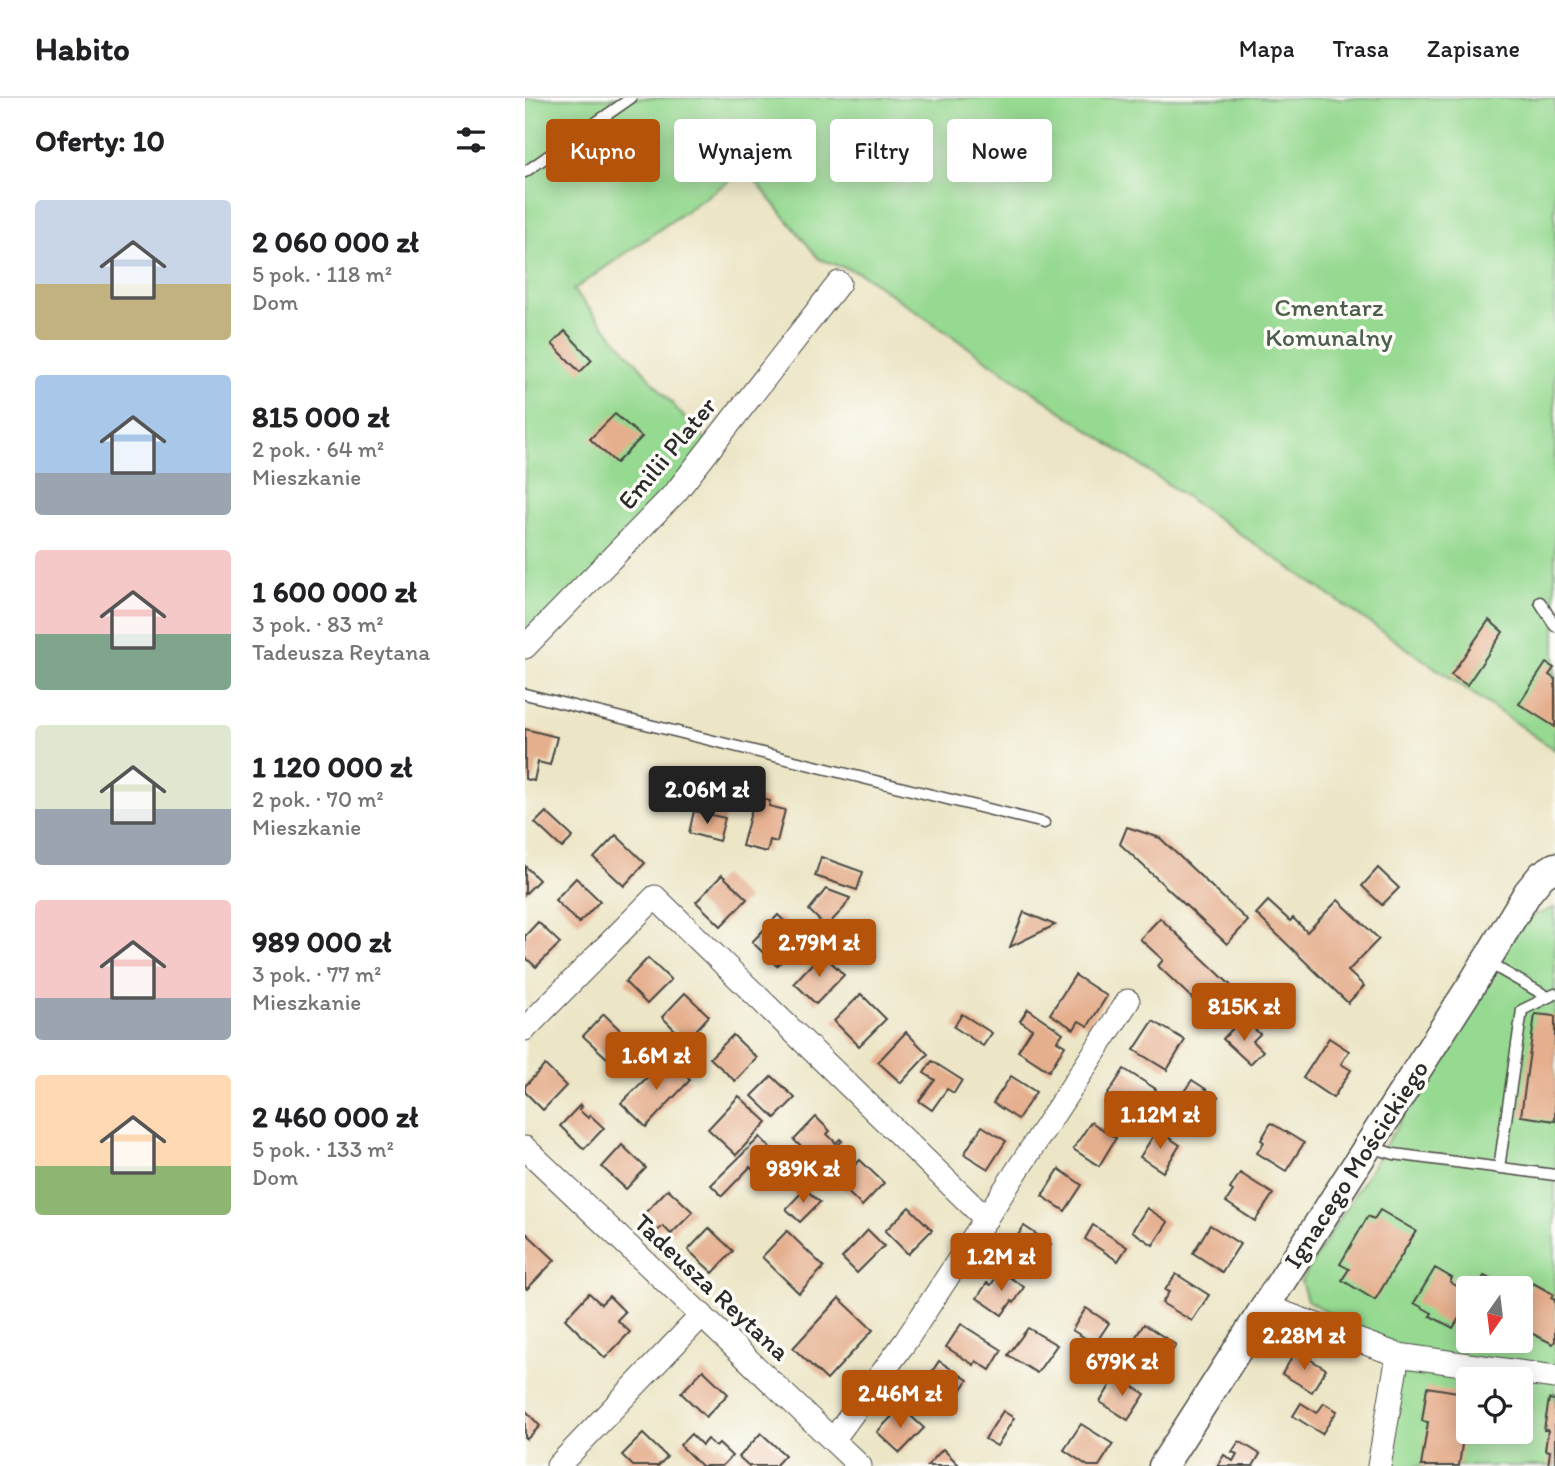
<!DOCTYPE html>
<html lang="pl">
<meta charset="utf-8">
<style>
:root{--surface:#fff;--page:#f2f2f2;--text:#202124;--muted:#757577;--line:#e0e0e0;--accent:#b45309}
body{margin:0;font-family:Itim,sans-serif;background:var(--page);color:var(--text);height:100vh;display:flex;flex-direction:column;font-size:26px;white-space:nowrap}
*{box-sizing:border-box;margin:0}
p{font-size:23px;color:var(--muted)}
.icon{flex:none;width:38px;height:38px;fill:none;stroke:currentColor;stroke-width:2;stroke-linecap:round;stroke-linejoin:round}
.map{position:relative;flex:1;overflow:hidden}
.sheet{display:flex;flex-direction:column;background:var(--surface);width:525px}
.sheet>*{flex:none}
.top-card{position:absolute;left:21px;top:21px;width:665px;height:63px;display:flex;gap:14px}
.needle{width:46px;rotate:194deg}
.buttons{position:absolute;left:931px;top:1178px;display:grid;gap:14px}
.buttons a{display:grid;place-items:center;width:77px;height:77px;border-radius:7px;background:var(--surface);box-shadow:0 4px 18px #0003;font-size:35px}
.price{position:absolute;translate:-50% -60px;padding:0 16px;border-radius:7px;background:var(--accent);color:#fff;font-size:23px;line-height:46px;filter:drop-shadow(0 2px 4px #0008)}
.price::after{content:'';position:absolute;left:50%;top:42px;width:21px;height:16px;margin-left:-10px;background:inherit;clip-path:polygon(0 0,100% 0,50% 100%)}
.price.active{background:#222;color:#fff}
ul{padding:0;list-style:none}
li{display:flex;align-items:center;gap:21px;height:175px;padding:0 35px}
li span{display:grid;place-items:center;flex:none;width:196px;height:140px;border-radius:7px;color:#555}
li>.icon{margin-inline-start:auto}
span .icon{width:84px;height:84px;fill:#fffc;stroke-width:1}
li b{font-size:30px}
h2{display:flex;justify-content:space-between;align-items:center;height:84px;padding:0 35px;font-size:30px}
.pill{padding:0 24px;border-radius:7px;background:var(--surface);box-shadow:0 4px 18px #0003;font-size:24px;line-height:63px}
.pill.active{background:var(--accent);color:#fff}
header{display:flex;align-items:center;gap:42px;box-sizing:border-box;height:98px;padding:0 35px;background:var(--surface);border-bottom:2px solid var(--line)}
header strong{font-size:33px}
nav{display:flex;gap:38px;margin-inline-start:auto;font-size:24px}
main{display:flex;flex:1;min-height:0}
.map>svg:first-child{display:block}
.green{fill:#96d991;stroke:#60825e;stroke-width:2;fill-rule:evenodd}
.building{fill:#e5ae8d}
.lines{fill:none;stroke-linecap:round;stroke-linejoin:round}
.service-casing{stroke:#484742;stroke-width:13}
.minor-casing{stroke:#484742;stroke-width:25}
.tertiary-casing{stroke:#484742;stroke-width:31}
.service{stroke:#fff;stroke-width:10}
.minor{stroke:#fff;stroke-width:23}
.tertiary{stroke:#fff;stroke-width:28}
.labels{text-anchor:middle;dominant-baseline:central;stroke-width:7;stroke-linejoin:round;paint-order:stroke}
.park-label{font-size:26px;fill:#4b5f4a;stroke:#fdfcf7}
.street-label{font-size:26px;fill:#2b2b2b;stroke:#fdfcf7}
</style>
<header>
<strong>Habito</strong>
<nav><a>Mapa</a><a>Trasa</a><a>Zapisane</a></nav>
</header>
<main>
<section class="sheet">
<h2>Oferty: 10<svg class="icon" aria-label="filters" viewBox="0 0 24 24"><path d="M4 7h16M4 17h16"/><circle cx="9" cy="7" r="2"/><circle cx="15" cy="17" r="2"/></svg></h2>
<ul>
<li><span style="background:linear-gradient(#c9d6e8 60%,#c2b280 0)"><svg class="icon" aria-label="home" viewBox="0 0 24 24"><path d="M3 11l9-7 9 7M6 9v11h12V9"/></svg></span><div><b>2 060 000 zł</b><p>5 pok. · 118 m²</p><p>Dom</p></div></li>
<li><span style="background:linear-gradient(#a9c7e8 70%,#9aa5b1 0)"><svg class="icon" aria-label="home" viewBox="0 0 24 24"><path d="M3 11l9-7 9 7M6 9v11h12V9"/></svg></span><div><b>815 000 zł</b><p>2 pok. · 64 m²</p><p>Mieszkanie</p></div></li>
<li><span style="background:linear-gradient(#f6c9c9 60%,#7fa58c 0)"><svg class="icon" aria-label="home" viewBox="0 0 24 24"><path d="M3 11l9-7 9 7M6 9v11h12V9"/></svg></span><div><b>1 600 000 zł</b><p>3 pok. · 83 m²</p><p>Tadeusza Reytana</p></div></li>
<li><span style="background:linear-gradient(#dfe7d0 60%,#9aa5b1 0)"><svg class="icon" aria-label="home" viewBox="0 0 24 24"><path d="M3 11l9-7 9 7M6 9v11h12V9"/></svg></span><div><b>1 120 000 zł</b><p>2 pok. · 70 m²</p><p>Mieszkanie</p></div></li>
<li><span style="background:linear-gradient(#f6c9c9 70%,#9aa5b1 0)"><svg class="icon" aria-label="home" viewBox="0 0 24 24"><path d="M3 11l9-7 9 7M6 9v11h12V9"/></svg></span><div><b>989 000 zł</b><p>3 pok. · 77 m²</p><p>Mieszkanie</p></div></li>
<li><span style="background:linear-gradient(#ffd9b3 65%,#8fb573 0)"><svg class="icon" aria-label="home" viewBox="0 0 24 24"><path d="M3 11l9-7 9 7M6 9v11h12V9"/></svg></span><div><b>2 460 000 zł</b><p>5 pok. · 133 m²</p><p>Dom</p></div></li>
</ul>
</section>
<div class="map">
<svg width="1030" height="1368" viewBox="0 0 1030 1368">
<rect width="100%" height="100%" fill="#fdfcf7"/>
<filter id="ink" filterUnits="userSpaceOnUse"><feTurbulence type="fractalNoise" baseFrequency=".0143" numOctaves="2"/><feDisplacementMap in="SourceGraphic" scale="14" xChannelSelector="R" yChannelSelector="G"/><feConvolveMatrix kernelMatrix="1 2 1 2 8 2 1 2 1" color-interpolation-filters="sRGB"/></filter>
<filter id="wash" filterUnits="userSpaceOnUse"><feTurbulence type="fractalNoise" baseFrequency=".00686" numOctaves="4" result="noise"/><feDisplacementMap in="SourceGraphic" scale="28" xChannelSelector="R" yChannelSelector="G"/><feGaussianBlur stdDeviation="1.57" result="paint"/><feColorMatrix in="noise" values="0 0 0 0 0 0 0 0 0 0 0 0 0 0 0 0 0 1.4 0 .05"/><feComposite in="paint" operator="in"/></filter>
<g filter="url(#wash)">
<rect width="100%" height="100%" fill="#ece5c6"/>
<g class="green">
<path d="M 0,0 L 1030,0 L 1030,652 L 335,175 L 294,161 L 221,71 L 48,192 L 171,333 L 190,348 L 0,549 Z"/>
<path d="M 1030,810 L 1030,1368 L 854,1368 L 873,1257 L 782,1202 L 776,1183 L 1001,820 ZM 943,1190 L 996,1190 L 996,1242 L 943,1242 ZM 943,1281 L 996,1281 L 996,1334 L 943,1334 Z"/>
</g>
<g id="blocks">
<g class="building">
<path d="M 40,233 L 67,262 L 55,274 L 27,246 Z"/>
<path d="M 90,316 L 117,339 L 91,365 L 65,341 Z"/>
<path d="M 964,522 L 978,534 L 942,587 L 926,577 Z"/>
<path d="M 1021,565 L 1029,570 L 1024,577 L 1030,581 L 1030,629 L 994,606 Z"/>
<path d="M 0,631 L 32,639 L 25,667 L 13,664 L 9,683 L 0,681 Z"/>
<path d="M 230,699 L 245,703 L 244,708 L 260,712 L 252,744 L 245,742 L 242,754 L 217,748 Z"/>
<path d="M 169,713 L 200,720 L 194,743 L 164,735 Z"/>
<path d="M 21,714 L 48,739 L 37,750 L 10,725 Z"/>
<path d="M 602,729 L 635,740 L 723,823 L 702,846 L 595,746 Z"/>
<path d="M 91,737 L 120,765 L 99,788 L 69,760 Z"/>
<path d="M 296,759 L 338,774 L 332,792 L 290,778 Z"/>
<path d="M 0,768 L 14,782 L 0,796 Z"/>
<path d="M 853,770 L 874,790 L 857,807 L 837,788 Z"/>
<path d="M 197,777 L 222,801 L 196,828 L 171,804 Z"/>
<path d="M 51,780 L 75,803 L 54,825 L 30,802 Z"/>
<path d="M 301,791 L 325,800 L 319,810 L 301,829 L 284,812 Z"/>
<path d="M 813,802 L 854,841 L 823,873 L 839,888 L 823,905 L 731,816 L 743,803 L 765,823 L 768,820 L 782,834 Z"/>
<path d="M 499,814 L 530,827 L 485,849 Z"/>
<path d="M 253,817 L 278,841 L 252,868 L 227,844 Z"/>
<path d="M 635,820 L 715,896 L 691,923 L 633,868 L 638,862 L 615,841 Z"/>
<path d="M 13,824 L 35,845 L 11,869 L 0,859 L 0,838 Z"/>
<path d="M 297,855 L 319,877 L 291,906 L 269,885 Z"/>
<path d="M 123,860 L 146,882 L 122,906 L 100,884 Z"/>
<path d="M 550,877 L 582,898 L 563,928 L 554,923 L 549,931 L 525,916 Z"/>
<path d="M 160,895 L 184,918 L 161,943 L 137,919 Z"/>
<path d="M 336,896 L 361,921 L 334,948 L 309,923 Z"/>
<path d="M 503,911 L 538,935 L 532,943 L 540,948 L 524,973 L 493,953 L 507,931 L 495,923 Z"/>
<path d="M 79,916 L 102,939 L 82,960 L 58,938 Z"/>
<path d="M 437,916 L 467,935 L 458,948 L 429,929 Z"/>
<path d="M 1010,916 L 1030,918 L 1030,1023 L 996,1018 Z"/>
<path d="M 628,923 L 660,942 L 642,972 L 609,952 Z"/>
<path d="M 724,926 L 735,936 L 728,943 L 738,953 L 725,966 L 698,941 L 711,927 L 718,933 Z"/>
<path d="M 381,934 L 403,956 L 376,985 L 353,964 Z"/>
<path d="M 208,937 L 232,960 L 210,983 L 185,960 Z"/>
<path d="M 804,940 L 824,953 L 816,966 L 826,972 L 808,1000 L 778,980 Z"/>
<path d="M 142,960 L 165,982 L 121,1029 L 96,1005 Z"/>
<path d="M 407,963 L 437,982 L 429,995 L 422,991 L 407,1012 L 394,1003 L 410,982 L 399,975 Z"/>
<path d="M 20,967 L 41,988 L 18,1012 L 0,994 L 0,988 Z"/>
<path d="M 599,971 L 631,991 L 612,1020 L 581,999 Z"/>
<path d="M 247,978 L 270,1000 L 250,1020 L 227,998 Z"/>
<path d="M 486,978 L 511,994 L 493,1021 L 468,1005 Z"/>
<path d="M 667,982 L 693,999 L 685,1012 L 658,995 Z"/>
<path d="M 214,998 L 242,1024 L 211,1057 L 183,1031 Z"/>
<path d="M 55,1007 L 57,1009 L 54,1012 L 63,1020 L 65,1017 L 79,1030 L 59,1051 L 35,1028 Z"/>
<path d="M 291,1019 L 305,1033 L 302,1036 L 311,1045 L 315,1041 L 317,1043 L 294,1066 L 269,1042 Z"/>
<path d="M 566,1024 L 591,1040 L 574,1068 L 548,1051 Z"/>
<path d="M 746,1025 L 779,1045 L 761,1073 L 732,1055 L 739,1044 L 736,1042 Z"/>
<path d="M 457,1028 L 481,1043 L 463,1071 L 439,1056 Z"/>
<path d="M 632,1032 L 655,1047 L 638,1074 L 615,1059 Z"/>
<path d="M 235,1039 L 255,1060 L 247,1069 L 252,1073 L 245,1079 L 241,1075 L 236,1080 L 225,1069 L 197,1098 L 186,1087 Z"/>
<path d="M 97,1047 L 121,1070 L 101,1091 L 77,1069 Z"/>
<path d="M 335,1062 L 359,1085 L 337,1108 L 313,1085 Z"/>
<path d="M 534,1071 L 557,1087 L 540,1113 L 517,1098 Z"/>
<path d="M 715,1075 L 748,1096 L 730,1123 L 701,1104 L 708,1093 L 705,1091 Z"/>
<path d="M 143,1091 L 168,1114 L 146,1136 L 138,1128 L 131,1134 L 116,1119 Z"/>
<path d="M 280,1091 L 295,1104 L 275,1124 L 261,1111 Z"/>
<path d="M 384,1109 L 407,1132 L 383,1156 L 360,1133 Z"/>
<path d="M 622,1110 L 643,1124 L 628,1147 L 607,1133 Z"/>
<path d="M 855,1112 L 891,1133 L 850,1202 L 817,1182 L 824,1171 L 815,1166 L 843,1118 L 849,1121 Z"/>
<path d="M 568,1127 L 602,1149 L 593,1163 L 560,1141 Z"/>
<path d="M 685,1127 L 715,1146 L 697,1174 L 668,1155 Z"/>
<path d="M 499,1128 L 526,1146 L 511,1169 L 484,1151 Z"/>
<path d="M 184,1130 L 208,1153 L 188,1175 L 163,1152 Z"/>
<path d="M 343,1132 L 359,1148 L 332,1175 L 317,1160 Z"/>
<path d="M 262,1133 L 299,1169 L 274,1195 L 237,1159 Z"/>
<path d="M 0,1134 L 30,1162 L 2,1191 L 0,1189 Z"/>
<path d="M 910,1170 L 927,1180 L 925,1184 L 943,1195 L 943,1215 L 939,1212 L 928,1230 L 905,1218 L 907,1215 L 889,1205 Z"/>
<path d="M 475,1173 L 499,1189 L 489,1205 L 487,1203 L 477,1217 L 452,1200 L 462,1185 L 466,1187 Z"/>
<path d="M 651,1176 L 684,1197 L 667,1223 L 637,1205 L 644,1194 L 640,1192 Z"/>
<path d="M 959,1178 L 977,1187 L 975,1190 L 952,1190 Z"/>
<path d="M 1008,1185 L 1028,1196 L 1026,1200 L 1030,1202 L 1030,1243 L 1028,1246 L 1004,1234 L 1006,1231 L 996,1225 L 996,1204 Z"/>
<path d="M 64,1195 L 76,1206 L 84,1198 L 100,1214 L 92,1222 L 105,1234 L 80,1260 L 40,1221 Z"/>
<path d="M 314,1200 L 348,1232 L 302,1282 L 268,1250 Z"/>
<path d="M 561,1210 L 584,1225 L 570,1246 L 547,1232 Z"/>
<path d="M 436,1226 L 477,1252 L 465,1272 L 451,1263 L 449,1267 L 421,1249 Z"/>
<path d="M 619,1226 L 651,1247 L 634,1273 L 605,1255 L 612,1245 L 608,1243 Z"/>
<path d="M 503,1230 L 532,1247 L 512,1275 L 483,1257 Z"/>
<path d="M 771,1253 L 801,1271 L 787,1294 L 757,1276 Z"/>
<path d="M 414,1263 L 443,1282 L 431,1300 L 402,1281 Z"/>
<path d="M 178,1272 L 203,1296 L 181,1319 L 156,1295 Z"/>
<path d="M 591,1278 L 620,1296 L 603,1322 L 575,1304 Z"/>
<path d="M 902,1289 L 939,1295 L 934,1325 L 940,1325 L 934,1368 L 896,1368 L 903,1324 L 897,1323 Z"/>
<path d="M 1024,1301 L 1030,1302 L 1030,1368 L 1023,1368 L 1025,1353 L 1020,1352 L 1023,1332 L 1019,1332 Z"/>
<path d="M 776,1305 L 792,1315 L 799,1305 L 812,1313 L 797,1336 L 768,1318 Z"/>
<path d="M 376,1309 L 399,1330 L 375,1355 L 352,1334 Z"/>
<path d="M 0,1312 L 15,1328 L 2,1341 L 0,1339 Z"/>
<path d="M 478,1313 L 489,1320 L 472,1348 L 460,1341 Z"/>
<path d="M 556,1326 L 588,1346 L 574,1368 L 563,1368 L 539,1352 Z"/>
<path d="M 236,1335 L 260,1357 L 250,1368 L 224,1368 L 214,1359 Z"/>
<path d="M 118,1336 L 142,1359 L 133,1368 L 108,1368 L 97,1357 Z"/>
<path d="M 166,1336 L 177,1347 L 182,1341 L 191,1349 L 194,1346 L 207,1358 L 197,1368 L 176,1368 L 155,1347 Z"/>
<path d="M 714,1343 L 735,1356 L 728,1368 L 692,1368 L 699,1357 L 708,1363 L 712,1356 L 707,1354 Z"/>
<path d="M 418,1351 L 435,1368 L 402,1368 Z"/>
</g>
</g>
</g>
<g filter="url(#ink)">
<use href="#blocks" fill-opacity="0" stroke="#484742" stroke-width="2"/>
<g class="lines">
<defs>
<g id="service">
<path d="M 0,74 L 106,0"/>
<path d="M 1015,504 L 1030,528"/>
<path d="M 0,596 L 519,725"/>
<path d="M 962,864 L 1023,899"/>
<path d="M 845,1049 L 869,1056 L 1030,1077"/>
<path d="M 974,1070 L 997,912 L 1030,896"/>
</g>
<g id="minor">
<path d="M 0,549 L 151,394 L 314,185"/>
<path d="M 0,931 L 130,799 L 461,1121"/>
<path d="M 0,1050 L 335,1368"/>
<path d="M 740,1208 L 873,1257 L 1030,1279"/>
<path d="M 308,1342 L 380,1244 L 603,903"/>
<path d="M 33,1368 L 177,1217"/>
<path d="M 854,1368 L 873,1257"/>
</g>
<path id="tertiary" d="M 638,1368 L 949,883 L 1003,794 L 1017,777 L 1030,769"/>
</defs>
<use href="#service" class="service-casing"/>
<use href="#minor" class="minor-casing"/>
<use href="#tertiary" class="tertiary-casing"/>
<use href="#service" class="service"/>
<use href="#minor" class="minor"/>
<use href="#tertiary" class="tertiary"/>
</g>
</g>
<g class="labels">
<g class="park-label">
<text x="804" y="209">Cmentarz<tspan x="804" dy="30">Komunalny</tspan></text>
</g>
<g class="street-label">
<text transform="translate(142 355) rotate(-50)">Emilii Plater</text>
<text transform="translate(831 1066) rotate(-57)">Ignacego Mościckiego</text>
<text transform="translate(187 1189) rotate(43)">Tadeusza Reytana</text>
</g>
</g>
</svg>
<div class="buttons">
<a><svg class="needle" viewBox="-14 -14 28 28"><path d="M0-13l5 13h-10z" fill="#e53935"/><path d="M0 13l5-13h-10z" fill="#757577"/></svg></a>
<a><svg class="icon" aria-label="locate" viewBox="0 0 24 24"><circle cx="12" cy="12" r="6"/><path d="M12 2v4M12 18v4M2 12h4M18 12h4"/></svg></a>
</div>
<b class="price active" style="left:182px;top:728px">2.06M zł</b>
<b class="price" style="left:294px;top:881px">2.79M zł</b>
<b class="price" style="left:719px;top:945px">815K zł</b>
<b class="price" style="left:131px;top:994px">1.6M zł</b>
<b class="price" style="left:635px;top:1053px">1.12M zł</b>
<b class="price" style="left:278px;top:1107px">989K zł</b>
<b class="price" style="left:476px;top:1195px">1.2M zł</b>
<b class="price" style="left:779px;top:1274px">2.28M zł</b>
<b class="price" style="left:597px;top:1300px">679K zł</b>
<b class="price" style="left:375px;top:1332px">2.46M zł</b>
<div class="top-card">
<a class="pill active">Kupno</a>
<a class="pill">Wynajem</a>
<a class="pill">Filtry</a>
<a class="pill">Nowe</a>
</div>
</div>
</main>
